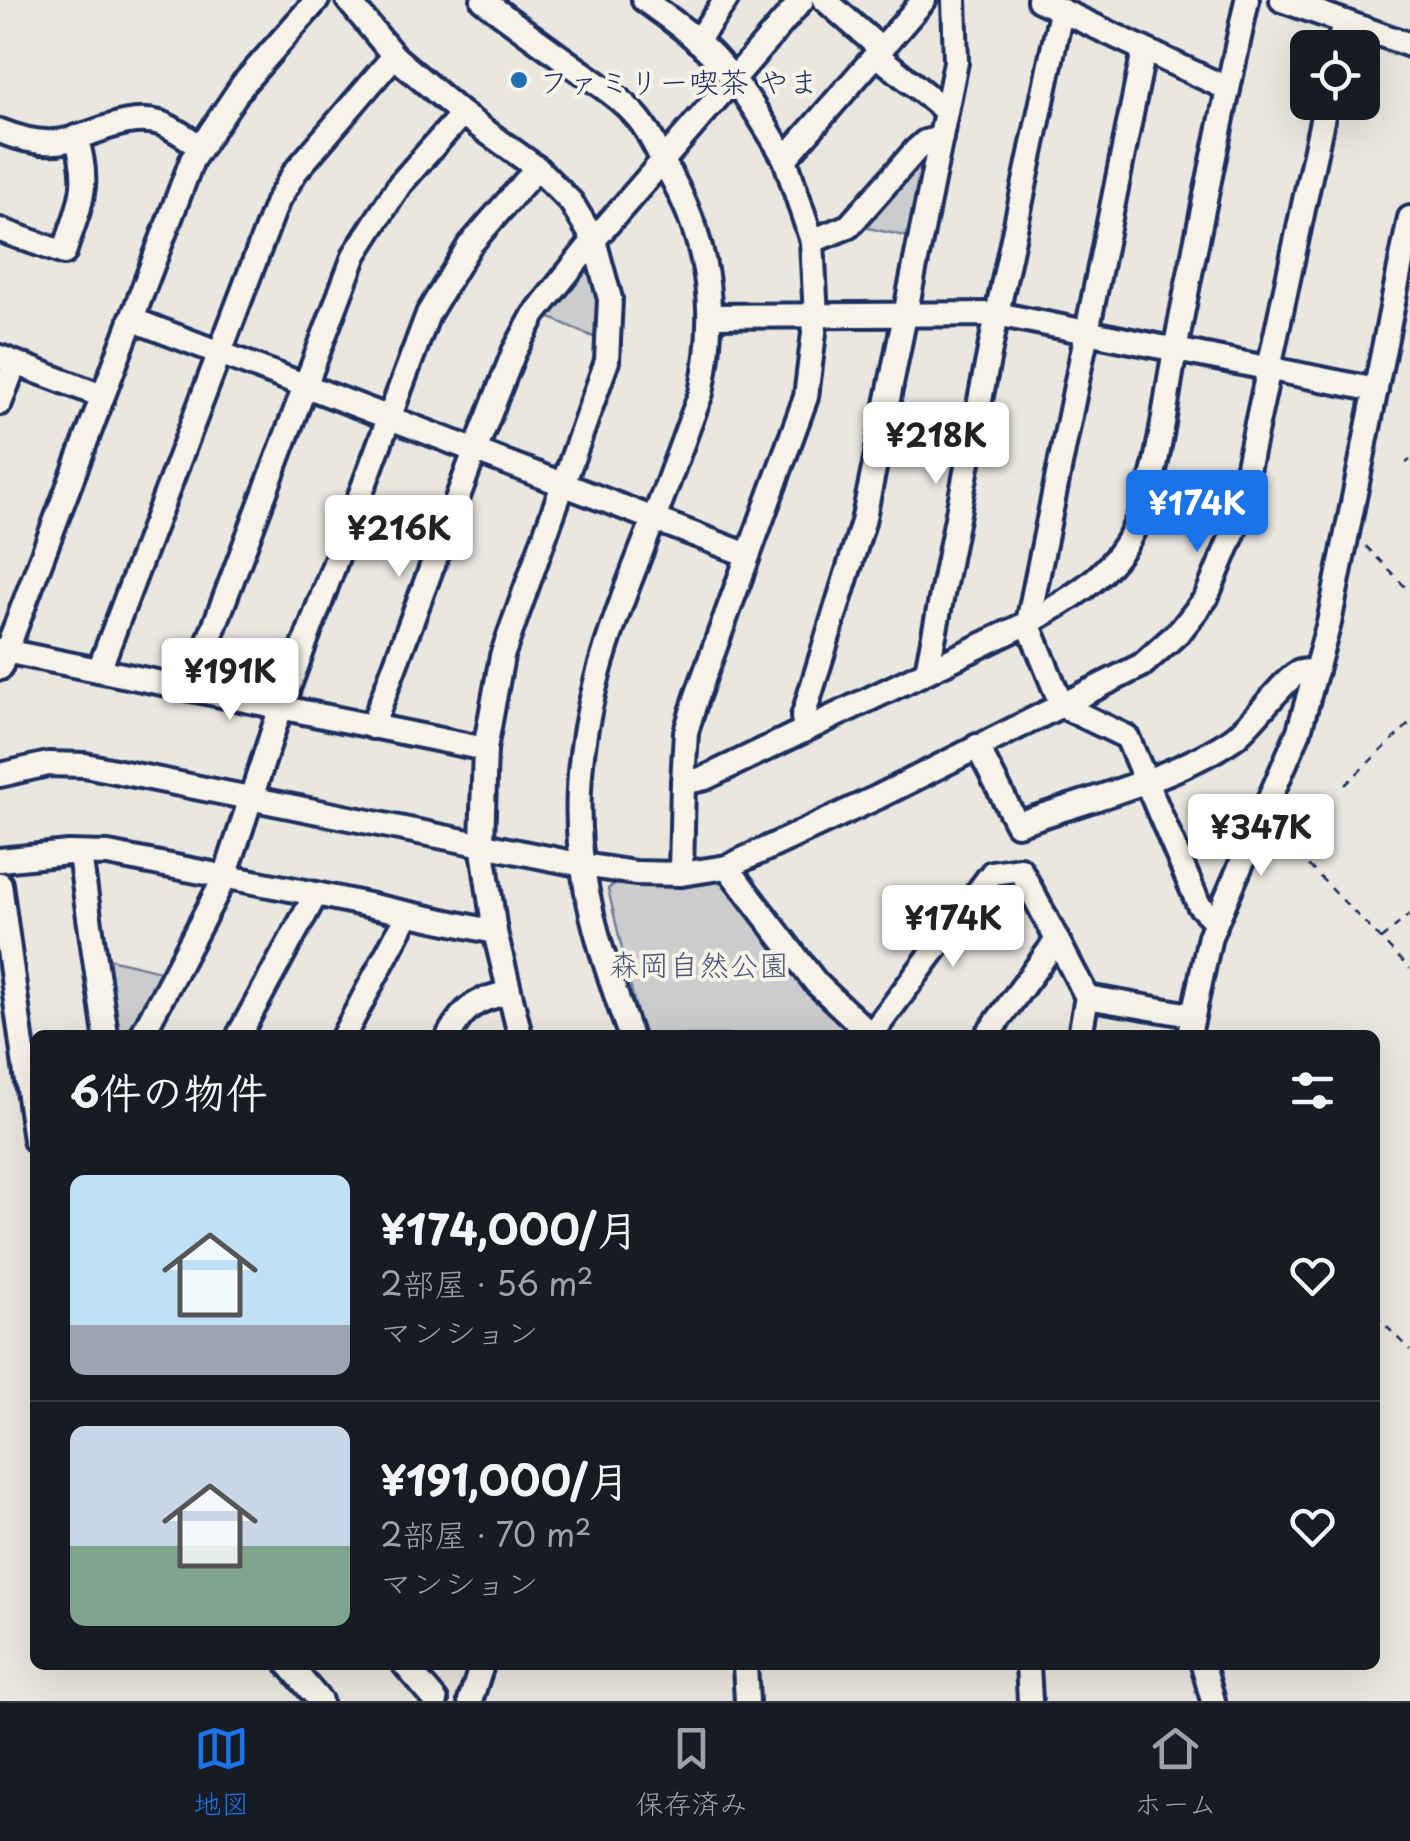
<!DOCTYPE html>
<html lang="ja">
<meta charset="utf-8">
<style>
:root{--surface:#171b24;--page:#20242c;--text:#f1f3f6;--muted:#9ea1a6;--line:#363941;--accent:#1a73e8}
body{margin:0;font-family:"Playpen Sans","Klee One",sans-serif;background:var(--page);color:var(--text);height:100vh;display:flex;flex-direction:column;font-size:38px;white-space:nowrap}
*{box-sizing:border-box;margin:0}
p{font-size:32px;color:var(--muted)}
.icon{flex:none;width:55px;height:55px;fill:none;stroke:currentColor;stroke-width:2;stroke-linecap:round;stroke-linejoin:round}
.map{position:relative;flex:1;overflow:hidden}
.drawer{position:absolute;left:30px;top:1030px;width:1350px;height:640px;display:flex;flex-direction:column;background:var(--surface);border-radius:15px;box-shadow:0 10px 40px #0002}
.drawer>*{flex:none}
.buttons{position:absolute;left:1290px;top:30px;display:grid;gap:20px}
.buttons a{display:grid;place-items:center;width:90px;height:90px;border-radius:15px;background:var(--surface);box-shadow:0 10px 40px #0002;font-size:50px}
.price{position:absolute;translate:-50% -85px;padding:0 22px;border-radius:10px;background:#fff;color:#222;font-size:32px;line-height:65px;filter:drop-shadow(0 2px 5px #0008)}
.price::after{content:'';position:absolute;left:50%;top:60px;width:30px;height:22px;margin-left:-15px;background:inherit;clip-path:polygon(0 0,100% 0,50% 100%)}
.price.active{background:var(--accent);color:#fff}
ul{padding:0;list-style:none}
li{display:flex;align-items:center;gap:30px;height:250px;padding:0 40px}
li+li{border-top:2px solid var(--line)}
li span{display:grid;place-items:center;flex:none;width:280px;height:200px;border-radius:15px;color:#555}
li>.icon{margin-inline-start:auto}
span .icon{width:120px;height:120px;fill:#fffc;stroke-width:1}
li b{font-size:42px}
h2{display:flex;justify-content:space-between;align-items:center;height:120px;padding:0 40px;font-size:42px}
.tabs{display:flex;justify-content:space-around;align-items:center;height:140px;border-top:2px solid var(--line);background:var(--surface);font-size:28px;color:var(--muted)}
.tabs a{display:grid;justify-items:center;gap:5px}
.tabs .active{color:var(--accent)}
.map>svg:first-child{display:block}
.green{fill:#cbcccd;stroke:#737e96;stroke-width:2.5}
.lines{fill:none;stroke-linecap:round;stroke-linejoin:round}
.minor-casing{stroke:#1b2f5e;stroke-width:30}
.path{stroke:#1b2f5e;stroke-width:2.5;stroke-dasharray:8 8;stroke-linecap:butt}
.minor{stroke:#f7f3e8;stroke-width:22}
.poi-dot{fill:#1f6fb2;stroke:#f7f3e8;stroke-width:4}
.labels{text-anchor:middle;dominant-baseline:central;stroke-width:8;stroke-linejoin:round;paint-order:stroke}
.poi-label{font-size:30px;fill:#1b2f5e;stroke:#f7f3e8;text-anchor:start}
.park-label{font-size:30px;fill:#47567a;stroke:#f7f3e8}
</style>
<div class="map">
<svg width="1410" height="1701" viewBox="0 0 1410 1701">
<rect width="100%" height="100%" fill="#eae7e0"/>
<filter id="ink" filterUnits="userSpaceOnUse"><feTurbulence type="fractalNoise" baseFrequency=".01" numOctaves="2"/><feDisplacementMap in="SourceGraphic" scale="20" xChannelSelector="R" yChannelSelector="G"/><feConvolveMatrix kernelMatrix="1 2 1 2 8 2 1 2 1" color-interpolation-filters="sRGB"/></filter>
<g filter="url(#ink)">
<g class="green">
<path d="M 920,167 L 927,174 L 915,232 L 909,237 L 868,228 C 870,207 898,171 920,167 Z"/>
<path d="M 584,266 L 592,270 L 602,297 L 600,340 L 544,315 Z"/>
<path d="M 727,879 L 856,1035 L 642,1035 L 608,889 L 617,881 L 656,887 Z"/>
<path d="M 105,958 L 165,972 L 130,1035 L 115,1035 Z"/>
</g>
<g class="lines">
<defs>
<g id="minor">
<path d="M 483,0 C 512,22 541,43 570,64 C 592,80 619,96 637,117 C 648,129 656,148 664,163 C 708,239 719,307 701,393 C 685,435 670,478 653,521 C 611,627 570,727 580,844 C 586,911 608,973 630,1035"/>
<path d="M 644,0 C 663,14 684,28 701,44 C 736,76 761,118 785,159 L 924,0"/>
<path d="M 825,0 L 881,49"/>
<path d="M 1039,0 L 1228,89"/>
<path d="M 1282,0 L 1410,45"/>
<path d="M 697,41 L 726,0"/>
<path d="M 1338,48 L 1344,22"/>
<path d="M 1144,50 L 1028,623 L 1062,706 L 1127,737 L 1199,905 L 1215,921"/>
<path d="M 877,55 L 946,111"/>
<path d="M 462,114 L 537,168 L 571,202 L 594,240 L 610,299 L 607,361 L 502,656 L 485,749"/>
<path d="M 0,131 C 22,140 45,146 68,140 C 97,133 129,114 160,123 C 173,127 188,139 200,146"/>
<path d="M 0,230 L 64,253 C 79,205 92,188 76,137"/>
<path d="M 812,241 L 849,226 L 915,151 L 925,142 L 941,138"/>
<path d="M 711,316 L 997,314 L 1376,390"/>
<path d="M 131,319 L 748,555"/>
<path d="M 0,357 L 102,396"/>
<path d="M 0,403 L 15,363"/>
<path d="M 0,650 L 485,749 L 482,843 L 495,932 L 520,1035"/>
<path d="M 0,668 L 192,160 L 243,84 L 317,0"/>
<path d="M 99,670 L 277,202 L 295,172 L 394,56"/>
<path d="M 927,671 L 997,314 L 1061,12"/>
<path d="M 191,688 L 355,254 L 400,184 L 462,114 L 394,56 L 348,0"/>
<path d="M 372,727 L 475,451 L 514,352 L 534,315 L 594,240 L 802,0"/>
<path d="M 805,730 L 803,717 L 863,522 L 876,459 L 956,62 L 954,0"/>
<path d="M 977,746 L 1017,824 C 1082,802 1178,777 1234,738 C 1253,724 1285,677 1300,672 C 1301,671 1315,671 1316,671"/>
<path d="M 0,775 L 48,764 L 85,765 L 583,865 L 635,873 L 681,874 L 727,867 L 878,797 L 1142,665 L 1181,630 L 1206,598 L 1234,531 L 1326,102"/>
<path d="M 683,783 L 686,732 L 697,696 L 806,397 L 816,317 L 812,241 L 785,159"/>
<path d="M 80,855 L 106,1035"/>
<path d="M 0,860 L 68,853 L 108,854 L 316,894 L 495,932"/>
<path d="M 727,867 L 816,983 L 871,1035"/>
<path d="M 681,874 L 683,783 L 705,778 L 1028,623 C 1072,598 1111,576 1134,529 C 1159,479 1164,407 1175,351 C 1197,234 1222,117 1247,0"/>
<path d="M 0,884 L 35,1140"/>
<path d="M 1087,997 L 1191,1015"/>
<path d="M 142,1035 L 225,877 L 281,707 L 428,314 L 469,246 L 537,168"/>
<path d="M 239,1035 L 316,894"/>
<path d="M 344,1035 L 408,914"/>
<path d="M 449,1035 C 464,1007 477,999 508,993"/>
<path d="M 871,1035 L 992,873 L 1020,869 L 1087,997 L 1080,1035"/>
<path d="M 987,1035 L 1057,940"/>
<path d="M 1189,1035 L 1210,936 L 1299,731 L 1329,623 L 1410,218"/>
<path d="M 289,1665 L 320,1701"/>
<path d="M 405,1665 L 436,1701"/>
<path d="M 745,1665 L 747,1701"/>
<path d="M 1028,1665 L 1030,1701"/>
<path d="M 1203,1665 L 1213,1701"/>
<path d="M 470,1701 L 482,1665"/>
</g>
</defs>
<use href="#minor" class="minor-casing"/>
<g class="path">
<path d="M 1406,463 L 1410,460"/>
<path d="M 1366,546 L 1410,592"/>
<path d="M 1345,785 L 1410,723"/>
<path d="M 1275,831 L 1410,969"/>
<path d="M 1381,939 L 1410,914"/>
<path d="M 1375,1315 L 1410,1350"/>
</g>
<use href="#minor" class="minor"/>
</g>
</g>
<circle class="poi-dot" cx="519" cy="80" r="10"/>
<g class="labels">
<g class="poi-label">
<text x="539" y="80">ファミリー喫茶 やま</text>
</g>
<g class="park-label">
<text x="699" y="963">森岡自然公園</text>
</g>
</g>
</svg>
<div class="buttons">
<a><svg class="icon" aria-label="locate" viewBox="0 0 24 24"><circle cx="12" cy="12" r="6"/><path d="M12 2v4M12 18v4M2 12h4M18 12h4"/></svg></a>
</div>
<b class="price" style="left:936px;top:487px">¥218K</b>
<b class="price active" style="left:1197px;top:555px">¥174K</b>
<b class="price" style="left:399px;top:580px">¥216K</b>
<b class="price" style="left:230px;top:723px">¥191K</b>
<b class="price" style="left:1261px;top:879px">¥347K</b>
<b class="price" style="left:953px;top:970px">¥174K</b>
<section class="drawer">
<h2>6件の物件<svg class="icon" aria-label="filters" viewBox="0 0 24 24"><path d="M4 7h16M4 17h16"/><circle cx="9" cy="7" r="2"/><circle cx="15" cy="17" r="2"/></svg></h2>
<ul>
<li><span style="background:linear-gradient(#bfe0f5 75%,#9aa5b1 0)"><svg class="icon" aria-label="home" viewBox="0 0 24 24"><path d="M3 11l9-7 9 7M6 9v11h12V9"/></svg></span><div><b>¥174,000/月</b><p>2部屋 · 56 m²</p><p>マンション</p></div><svg class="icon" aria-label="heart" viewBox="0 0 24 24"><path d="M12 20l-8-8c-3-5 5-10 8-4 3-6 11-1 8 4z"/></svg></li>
<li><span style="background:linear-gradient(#c9d6e8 60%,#7fa58c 0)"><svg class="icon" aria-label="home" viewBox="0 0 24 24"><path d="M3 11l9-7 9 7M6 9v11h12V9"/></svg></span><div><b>¥191,000/月</b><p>2部屋 · 70 m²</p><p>マンション</p></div><svg class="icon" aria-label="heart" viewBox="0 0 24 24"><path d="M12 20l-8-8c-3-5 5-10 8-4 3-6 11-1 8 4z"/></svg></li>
</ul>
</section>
</div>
<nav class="tabs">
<a class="active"><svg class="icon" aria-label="map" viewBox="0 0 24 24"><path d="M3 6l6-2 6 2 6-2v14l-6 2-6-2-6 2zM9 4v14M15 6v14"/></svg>地図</a>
<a><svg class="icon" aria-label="saved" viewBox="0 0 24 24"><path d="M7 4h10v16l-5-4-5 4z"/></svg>保存済み</a>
<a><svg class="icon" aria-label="home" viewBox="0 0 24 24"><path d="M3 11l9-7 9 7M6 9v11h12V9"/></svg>ホーム</a>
</nav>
